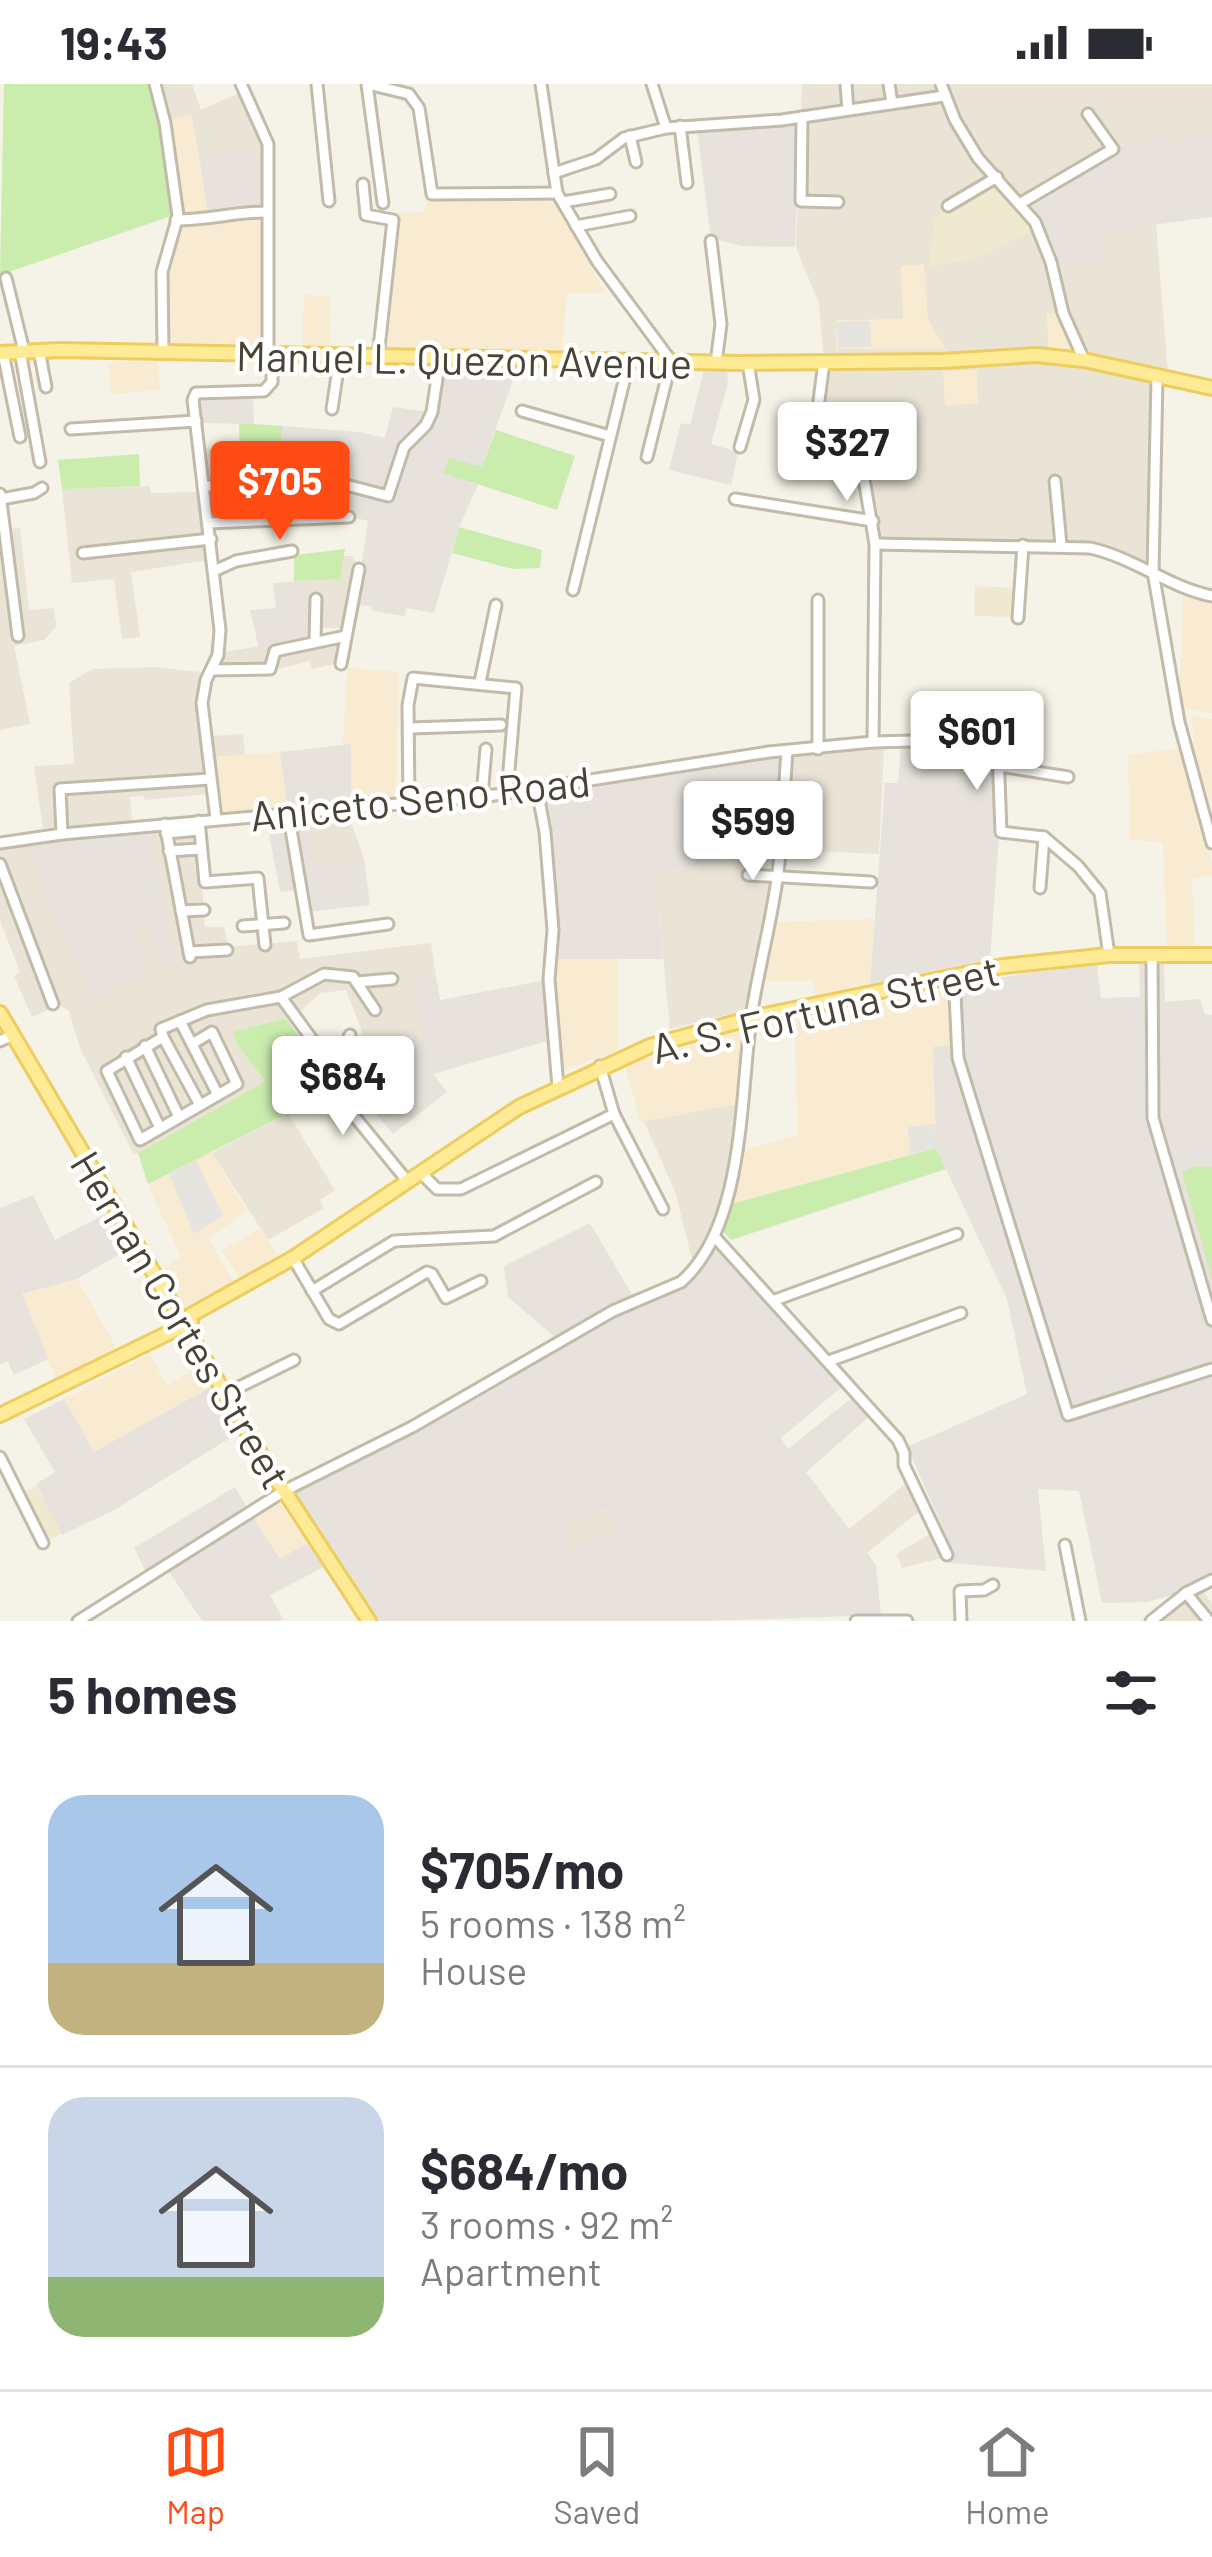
<!DOCTYPE html>
<meta charset="utf-8">
<style>
:root{--surface:#fff;--page:#f2f2f3;--text:#2b2b33;--muted:#7c7c81;--line:#e1e1e2;--accent:#ff4b14}
body{margin:0;font-family:Barlow,sans-serif;background:var(--page);color:var(--text);height:100vh;display:flex;flex-direction:column;font-size:45px;white-space:nowrap}
*{box-sizing:border-box;margin:0}
p{font-size:39px;color:var(--muted)}
.icon{flex:none;width:66px;height:66px;fill:none;stroke:currentColor;stroke-width:2;stroke-linecap:round;stroke-linejoin:round}
.map{position:relative;height:1537px;overflow:hidden}
.drawer{display:flex;flex-direction:column;background:var(--surface);flex:1}
.drawer>*{flex:none}
.price{position:absolute;translate:-50% -102px;padding:0 27px;border-radius:12px;background:#fff;color:#222;font-size:39px;line-height:78px;filter:drop-shadow(0 3px 6px #0008)}
.price::after{content:'';position:absolute;left:50%;top:72px;width:36px;height:27px;margin-left:-18px;background:inherit;clip-path:polygon(0 0,100% 0,50% 100%)}
.price.current{background:var(--accent);color:#fff}
ul{padding:0;list-style:none}
li{display:flex;align-items:center;gap:36px;height:300px;padding:0 48px}
li+li{border-top:3px solid var(--line)}
li span{display:grid;place-items:center;flex:none;width:336px;height:240px;border-radius:36px;color:#555}
li>.icon{margin-inline-start:auto}
span .icon{width:144px;height:144px;fill:#fffc;stroke-width:1}
li b{font-size:51px}
h2{display:flex;justify-content:space-between;align-items:center;height:144px;padding:0 48px;font-size:51px}
.status{display:flex;justify-content:space-between;align-items:center;height:84px;padding:0 60px;background:var(--surface);direction:ltr}
.status svg{height:33px;fill:currentColor}
.menu{display:flex;justify-content:space-around;align-items:center;height:168px;border-top:3px solid var(--line);background:var(--surface);font-size:33px;color:var(--muted)}
.menu a{display:grid;justify-items:center;gap:6px}
.menu .current{color:var(--accent)}
.map>svg:first-child{display:block}
.residential{fill:#e9e4d5}
.commercial{fill:#f8ebd1}
.industrial{fill:#e7e3dc;fill-rule:evenodd}
.education{fill:#efe9d0}
.green{fill:#caecad}
.parking{fill:#e6e4df}
.lines{fill:none;stroke-linecap:round;stroke-linejoin:round}
.minor-casing{stroke:#c1bba9;stroke-width:15}
.major-casing{stroke:#eccd5e;stroke-width:18}
.minor{stroke:#fff;stroke-width:9}
.major{stroke:#ffea96;stroke-width:12}
.labels{text-anchor:middle;dominant-baseline:central;stroke-width:9;stroke-linejoin:round;paint-order:stroke}
.street-label{font-size:42px;fill:#494335;stroke:#fff}
</style>
<div class="status"><b>19:43</b><svg viewBox="0 0 49 12"><path d="M0 12V9h3v3zM5 12V6h3v6zM10 12V3h3v9zM15 12V0h3v12zM26 1h20v11H26zM47 4h2v5h-2z"/></svg></div>
<div class="map">
<svg width="1212" height="1537" viewBox="0 0 1212 1537">
<rect width="100%" height="100%" fill="#f5f2e7"/>
<g class="residential">
<path d="M 158,0 L 192,0 L 201,26 L 239,9 L 264,56 L 266,69 L 199,72 L 191,31 L 168,37 Z"/>
<path d="M 802,0 L 1212,0 L 1212,47 L 1180,57 L 1152,54 L 1106,157 L 1116,145 L 1156,140 L 1168,291 L 1159,288 L 1154,326 L 1146,480 L 1121,468 L 1088,462 L 877,454 L 860,391 L 817,380 L 814,373 L 824,278 L 819,219 L 796,164 Z"/>
<path d="M 240,364 L 241,397 L 205,398 L 201,365 Z"/>
<path d="M 150,402 L 150,409 L 197,408 L 209,476 L 131,488 L 140,553 L 122,555 L 114,495 L 72,499 L 62,405 Z"/>
<path d="M 0,416 L 8,445 L 20,444 L 29,526 L 53,524 L 57,542 L 44,556 L 14,562 L 30,640 L 0,646 Z"/>
<path d="M 344,472 L 353,472 L 356,480 L 344,544 L 319,544 L 320,512 L 312,512 L 312,496 L 339,495 Z"/>
<path d="M 345,548 L 339,579 L 312,585 L 310,577 L 258,590 L 217,589 L 225,568 Z"/>
<path d="M 153,583 L 201,588 L 199,631 L 207,710 L 145,716 L 144,712 L 130,713 L 132,738 L 43,744 L 34,682 L 74,680 L 69,599 L 92,585 Z"/>
<path d="M 243,650 L 245,671 L 214,673 L 212,652 Z"/>
<path d="M 884,664 L 879,770 L 785,766 L 789,683 L 796,672 Z"/>
<path d="M 779,707 L 772,794 L 749,925 L 670,945 L 655,786 L 717,781 L 715,713 Z"/>
<path d="M 348,729 L 364,775 L 315,779 L 308,731 Z"/>
<path d="M 198,742 L 205,843 L 224,843 L 228,863 L 297,857 L 300,875 L 431,859 L 436,892 L 416,895 L 422,955 L 364,983 L 364,968 L 368,963 L 346,906 L 320,909 L 301,927 L 286,934 L 234,948 L 237,961 L 267,997 L 134,1071 L 80,964 L 69,927 L 60,921 L 32,933 L 14,892 L 20,888 L 0,836 L 0,764 L 27,760 L 64,856 L 148,845 L 177,877 L 147,746 Z"/>
<path d="M 736,1020 L 725,1106 L 711,1148 L 692,1176 L 676,1110 L 644,1037 Z"/>
<path d="M 288,1029 L 335,1106 L 320,1116 L 324,1124 L 268,1156 L 212,1069 Z"/>
<path d="M 908,1398 L 921,1426 L 867,1469 L 849,1445 Z"/>
<path d="M 610,1425 L 617,1445 L 571,1464 L 560,1441 Z"/>
<path d="M 933,1448 L 945,1473 L 902,1484 L 897,1470 Z"/>
<path d="M 1200,1504 L 1212,1519 L 1212,1537 L 1157,1537 Z"/>
</g>
<g class="commercial">
<path d="M 191,30 L 208,132 L 180,133 L 168,37 Z"/>
<path d="M 545,112 L 556,118 L 605,209 L 567,209 L 562,268 L 382,264 L 395,129 L 424,128 L 429,113 Z"/>
<path d="M 228,132 L 265,132 L 266,265 L 168,262 L 168,178 L 178,140 L 211,139 Z"/>
<path d="M 924,180 L 928,235 L 946,266 L 836,265 L 837,236 L 903,235 L 901,182 Z"/>
<path d="M 304,211 L 331,212 L 331,228 L 323,229 L 331,230 L 329,269 L 302,268 Z"/>
<path d="M 1047,229 L 1057,229 L 1073,266 L 1048,264 Z"/>
<path d="M 108,278 L 158,278 L 160,306 L 112,310 Z"/>
<path d="M 977,286 L 978,319 L 945,322 L 943,287 Z"/>
<path d="M 1183,512 L 1212,517 L 1212,629 L 1179,624 Z"/>
<path d="M 347,584 L 399,588 L 396,715 L 351,717 L 351,661 L 343,661 Z"/>
<path d="M 1191,631 L 1212,635 L 1212,723 L 1195,671 Z"/>
<path d="M 1181,664 L 1212,779 L 1212,791 L 1192,795 L 1195,868 L 1167,868 L 1163,758 L 1130,756 L 1128,671 Z"/>
<path d="M 280,668 L 287,722 L 219,729 L 214,673 Z"/>
<path d="M 874,835 L 870,900 L 815,911 L 814,897 L 764,897 L 775,838 Z"/>
<path d="M 556,875 L 617,875 L 618,966 L 559,988 L 552,897 Z"/>
<path d="M 951,903 L 953,962 L 933,964 L 936,1064 L 731,1120 L 742,1067 L 798,1051 L 794,938 Z"/>
<path d="M 743,946 L 736,1020 L 641,1038 L 624,981 Z"/>
<path d="M 211,1068 L 247,1127 L 208,1154 L 235,1200 L 187,1227 L 161,1186 L 181,1173 L 148,1101 Z"/>
<path d="M 261,1144 L 280,1175 L 241,1197 L 222,1167 Z"/>
<path d="M 77,1195 L 117,1265 L 56,1295 L 21,1211 Z"/>
<path d="M 150,1270 L 167,1302 L 198,1284 L 211,1303 L 94,1368 L 64,1315 Z"/>
<path d="M 278,1417 L 307,1459 L 281,1475 L 253,1433 Z"/>
</g>
<g class="industrial">
<path d="M 800,39 L 795,163 L 741,162 L 711,154 L 697,45 Z"/>
<path d="M 1212,47 L 1212,133 L 1116,146 L 1106,157 L 1106,182 L 1061,179 L 1027,119 L 1116,65 L 1152,54 L 1180,57 Z"/>
<path d="M 266,69 L 266,123 L 227,124 L 208,132 L 199,72 Z"/>
<path d="M 436,282 L 518,282 L 482,383 L 443,388 L 478,401 L 459,443 L 434,529 L 406,524 L 405,532 L 372,527 L 371,522 L 356,521 L 368,437 L 351,433 L 342,406 L 343,397 L 280,396 L 282,342 L 359,348 L 385,354 L 393,323 L 428,328 Z"/>
<path d="M 704,286 L 727,287 L 728,299 L 711,360 L 738,368 L 731,401 L 669,386 L 681,339 L 690,341 Z"/>
<path d="M 200,312 L 253,313 L 254,340 L 198,339 Z"/>
<path d="M 312,496 L 311,556 L 259,565 L 250,526 L 276,524 L 273,499 Z"/>
<path d="M 351,660 L 351,717 L 287,722 L 280,668 Z"/>
<path d="M 987,660 L 994,665 L 999,752 L 990,875 L 870,900 L 885,699 L 898,699 L 901,663 Z"/>
<path d="M 777,671 L 780,675 L 779,707 L 716,713 L 717,781 L 655,786 L 663,875 L 556,875 L 542,708 Z"/>
<path d="M 308,731 L 315,779 L 364,775 L 370,821 L 306,828 L 290,733 Z"/>
<path d="M 147,746 L 177,877 L 162,882 L 148,846 L 135,849 L 148,889 L 90,918 L 69,857 L 64,857 L 27,760 Z"/>
<path d="M 288,748 L 298,806 L 280,808 L 269,750 Z"/>
<path d="M 1139,879 L 1164,880 L 1165,918 L 1200,915 L 1205,930 L 1212,931 L 1212,1492 L 1173,1511 L 1147,1518 L 1102,1519 L 1079,1407 L 1038,1405 L 1046,1487 L 950,1479 L 940,1437 L 907,1363 L 1027,1310 L 1007,1215 L 936,1064 L 933,963 L 953,961 L 951,903 L 1027,889 L 1097,881 L 1101,914 L 1140,913 Z"/>
<path d="M 436,892 L 440,916 L 546,896 L 551,956 L 433,990 L 447,1008 L 393,1050 L 370,1022 L 356,1031 L 338,994 L 422,955 L 415,894 Z"/>
<path d="M 33,1111 L 55,1156 L 109,1128 L 130,1164 L 77,1195 L 22,1210 L 48,1275 L 14,1291 L 8,1277 L 0,1280 L 0,1124 Z"/>
<path d="M 590,1139 L 633,1212 L 557,1255 L 508,1213 L 504,1182 Z"/>
<path d="M 713,1162 L 720,1163 L 844,1301 L 781,1354 L 788,1365 L 854,1312 L 871,1331 L 806,1388 L 876,1481 L 881,1531 L 710,1537 L 375,1537 L 294,1408 L 414,1347 L 630,1224 L 690,1197 ZM 609,1425 L 617,1444 L 571,1464 L 561,1441 Z"/>
<path d="M 211,1303 L 238,1349 L 116,1425 L 62,1451 L 36,1400 L 55,1388 L 24,1335 L 64,1315 L 94,1368 Z"/>
<path d="M 235,1403 L 247,1423 L 146,1488 L 134,1464 Z"/>
<path d="M 253,1433 L 280,1475 L 307,1459 L 324,1483 L 270,1511 L 283,1535 L 280,1537 L 202,1537 L 168,1486 Z"/>
</g>
<g class="education">
<path d="M 1001,99 L 1037,145 L 977,174 L 929,183 L 934,135 Z"/>
<path d="M 975,502 L 1017,504 L 1016,533 L 974,532 Z"/>
<path d="M 36,1402 L 62,1449 L 46,1458 L 20,1410 Z"/>
</g>
<g class="green">
<path d="M 4,0 L 151,0 L 162,40 L 174,131 L 0,191 Z"/>
<path d="M 239,339 L 282,342 L 280,396 L 241,397 Z"/>
<path d="M 496,346 L 575,372 L 557,426 L 443,389 L 449,374 L 482,383 Z"/>
<path d="M 139,370 L 140,402 L 62,405 L 58,376 Z"/>
<path d="M 459,443 L 542,466 L 540,484 L 513,485 L 452,469 Z"/>
<path d="M 345,465 L 340,495 L 294,497 L 294,471 Z"/>
<path d="M 286,934 L 325,989 L 272,1003 L 288,1029 L 148,1100 L 138,1069 L 266,997 L 237,961 L 233,948 Z"/>
<path d="M 936,1064 L 946,1085 L 731,1156 L 721,1145 L 731,1120 Z"/>
<path d="M 1195,1082 L 1212,1083 L 1212,1196 L 1182,1088 Z"/>
</g>
<g class="parking">
<path d="M 870,237 L 871,263 L 838,264 L 837,238 Z"/>
<path d="M 935,1040 L 936,1064 L 910,1070 L 908,1043 Z"/>
<path d="M 196,1076 L 223,1132 L 194,1150 L 169,1090 Z"/>
</g>
<g class="lines">
<defs>
<g id="minor">
<path d="M 155,0 L 165,39 L 178,132 L 162,188 L 163,269"/>
<path d="M 241,0 L 268,60 L 268,271"/>
<path d="M 317,0 L 329,117"/>
<path d="M 367,0 L 383,119"/>
<path d="M 368,0 L 409,10 L 419,24 L 432,110 L 557,109"/>
<path d="M 541,0 L 557,109 L 597,177 L 671,277 L 647,373"/>
<path d="M 652,0 L 666,44"/>
<path d="M 846,0 L 848,26"/>
<path d="M 889,0 L 892,19"/>
<path d="M 941,0 L 955,36 L 978,74 L 1035,138 L 1051,178 L 1063,229 L 1084,276"/>
<path d="M 802,33 L 801,117 L 838,118"/>
<path d="M 680,42 L 687,99"/>
<path d="M 630,52 L 636,78"/>
<path d="M 554,89 L 596,75 L 624,54 L 666,44 L 782,36 L 944,12"/>
<path d="M 363,100 L 366,131 L 393,136 L 378,273"/>
<path d="M 563,118 L 610,110"/>
<path d="M 1021,119 L 1113,65 L 1088,30"/>
<path d="M 948,122 L 997,93"/>
<path d="M 176,136 C 208,136 235,128 266,128"/>
<path d="M 576,142 L 630,132"/>
<path d="M 711,157 L 721,240 L 716,279"/>
<path d="M 6,194 L 24,267"/>
<path d="M 39,266 L 46,303"/>
<path d="M 20,267 L 40,378"/>
<path d="M 3,269 L 20,353"/>
<path d="M 824,278 L 811,378 L 816,385 L 864,395 L 875,460 L 873,658"/>
<path d="M 1157,294 L 1153,488 L 1179,638 L 1212,759"/>
<path d="M 332,325 L 340,272"/>
<path d="M 522,327 L 610,352"/>
<path d="M 71,345 L 196,337"/>
<path d="M 740,363 L 754,316 L 748,279"/>
<path d="M 1055,397 L 1061,461"/>
<path d="M 203,402 L 346,401 L 388,412 L 404,363 L 426,341 L 432,328 L 440,274"/>
<path d="M 0,410 L 18,552"/>
<path d="M 1,415 L 34,409 L 42,404"/>
<path d="M 735,415 L 873,437"/>
<path d="M 209,439 L 349,433"/>
<path d="M 875,460 L 1090,464 C 1135,474 1168,503 1212,512"/>
<path d="M 83,469 L 211,455"/>
<path d="M 214,487 L 236,477 L 292,467"/>
<path d="M 573,506 L 629,277"/>
<path d="M 818,516 L 818,665"/>
<path d="M 1018,534 L 1023,461"/>
<path d="M 315,558 L 316,515"/>
<path d="M 341,580 L 359,485"/>
<path d="M 213,586 L 270,585 L 275,567 L 346,552"/>
<path d="M 480,598 L 496,521"/>
<path d="M 410,644 L 501,641"/>
<path d="M 999,682 L 1068,693"/>
<path d="M 537,705 L 545,748 L 553,846 L 549,895 L 558,1003"/>
<path d="M 482,712 L 486,665"/>
<path d="M 409,721 L 408,621 L 413,594 L 516,604 L 507,709"/>
<path d="M 288,728 L 309,851 L 388,840"/>
<path d="M 216,735 L 202,619 L 206,596 L 218,571 L 220,546 L 193,316 L 196,309 L 264,307 L 272,298 L 272,271"/>
<path d="M 199,737 L 205,798 L 258,794 L 265,861"/>
<path d="M 165,740 L 190,873"/>
<path d="M 734,746 L 781,740"/>
<path d="M 166,749 L 199,746"/>
<path d="M 62,750 L 60,705 L 210,695"/>
<path d="M 0,759 L 62,750 L 488,712 L 769,668 L 873,658 L 988,655 L 998,667 L 1001,748 L 1044,753 L 1078,782 L 1100,809 L 1109,871"/>
<path d="M 169,767 L 200,765"/>
<path d="M 0,780 L 53,920"/>
<path d="M 748,791 L 871,798"/>
<path d="M 1040,804 L 1044,753"/>
<path d="M 181,827 L 204,826"/>
<path d="M 243,842 L 284,839"/>
<path d="M 190,868 L 227,866"/>
<path d="M 1152,871 L 1153,1034 L 1212,1236"/>
<path d="M 357,898 L 392,895"/>
<path d="M 955,910 L 958,974 L 1068,1331 L 1212,1285"/>
<path d="M 281,913 L 330,980 L 337,1002 L 355,1033 L 408,1098"/>
<path d="M 180,937 L 218,1011"/>
<path d="M 163,953 L 200,1021"/>
<path d="M 0,957 L 13,951"/>
<path d="M 192,960 L 212,948 L 237,1000 L 140,1056 L 107,987 L 163,953 L 161,945 L 207,926 L 281,913 L 324,890 L 353,893 L 375,926"/>
<path d="M 145,962 L 179,1033"/>
<path d="M 126,973 L 160,1044"/>
<path d="M 600,982 L 614,1030 L 663,1125"/>
<path d="M 332,987 L 350,951"/>
<path d="M 302,1005 L 310,1015 L 337,1002"/>
<path d="M 421,1089 L 437,1105 L 461,1105 L 614,1030"/>
<path d="M 714,1152 L 898,1356 L 904,1369 L 904,1381 L 947,1471"/>
<path d="M 293,1174 L 329,1235 L 339,1240 L 427,1188 L 432,1190 L 446,1214 L 481,1197"/>
<path d="M 312,1207 L 394,1157 L 494,1152 L 596,1098"/>
<path d="M 775,1216 L 957,1150"/>
<path d="M 829,1277 L 961,1229"/>
<path d="M 225,1310 L 294,1276"/>
<path d="M 0,1373 L 43,1459"/>
<path d="M 1065,1461 L 1080,1537"/>
<path d="M 1186,1509 L 1209,1537"/>
<path d="M 78,1537 L 284,1407 L 412,1343 L 613,1227 L 681,1198 C 745,1142 740,1012 751,934 C 758,885 772,837 778,788 C 783,748 784,707 787,667"/>
<path d="M 856,1537 L 907,1537"/>
<path d="M 961,1537 L 960,1507 L 984,1506 L 993,1501"/>
<path d="M 1151,1537 L 1186,1509 L 1212,1496"/>
</g>
<g id="major">
<path d="M 0,269 L 59,266 L 741,279 L 943,277 L 1036,271 L 1084,276 L 1212,304"/>
<path d="M 0,929 L 266,1379 L 369,1537"/>
<path d="M 183,1240 L 191,1231 L 293,1174 L 519,1023 L 650,962 L 751,934 L 1003,882 L 1109,871 L 1212,871"/>
<path d="M 0,1331 L 191,1238"/>
</g>
</defs>
<use href="#minor" class="minor-casing"/>
<use href="#major" class="major-casing"/>
<use href="#minor" class="minor"/>
<use href="#major" class="major"/>
</g>
<g class="labels">
<g class="street-label">
<text transform="translate(464 274) rotate(1)">Manuel L. Quezon Avenue</text>
<text transform="translate(420 713) rotate(-6)">Aniceto Seno Road</text>
<text transform="translate(825 924) rotate(-13)">A. S. Fortuna Street</text>
<text transform="translate(182 1235) rotate(59)">Hernan Cortes Street</text>
</g>
</g>
</svg>
<b class="price" style="left:847px;top:420px">$327</b>
<b class="price current" style="left:280px;top:459px">$705</b>
<b class="price" style="left:977px;top:709px">$601</b>
<b class="price" style="left:753px;top:799px">$599</b>
<b class="price" style="left:343px;top:1054px">$684</b>
</div>
<section class="drawer">
<h2>5 homes<svg class="icon" aria-label="filters" viewBox="0 0 24 24"><path d="M4 7h16M4 17h16"/><circle cx="9" cy="7" r="2"/><circle cx="15" cy="17" r="2"/></svg></h2>
<ul>
<li><span style="background:linear-gradient(#a9c7e8 70%,#c2b280 0)"><svg class="icon" aria-label="home" viewBox="0 0 24 24"><path d="M3 11l9-7 9 7M6 9v11h12V9"/></svg></span><div><b>$705/mo</b><p>5 rooms · 138 m²</p><p>House</p></div></li>
<li><span style="background:linear-gradient(#c9d6e8 75%,#8fb573 0)"><svg class="icon" aria-label="home" viewBox="0 0 24 24"><path d="M3 11l9-7 9 7M6 9v11h12V9"/></svg></span><div><b>$684/mo</b><p>3 rooms · 92 m²</p><p>Apartment</p></div></li>
</ul>
</section>
<nav class="menu">
<a class="current"><svg class="icon" aria-label="map" viewBox="0 0 24 24"><path d="M3 6l6-2 6 2 6-2v14l-6 2-6-2-6 2zM9 4v14M15 6v14"/></svg>Map</a>
<a><svg class="icon" aria-label="saved" viewBox="0 0 24 24"><path d="M7 4h10v16l-5-4-5 4z"/></svg>Saved</a>
<a><svg class="icon" aria-label="home" viewBox="0 0 24 24"><path d="M3 11l9-7 9 7M6 9v11h12V9"/></svg>Home</a>
</nav>
